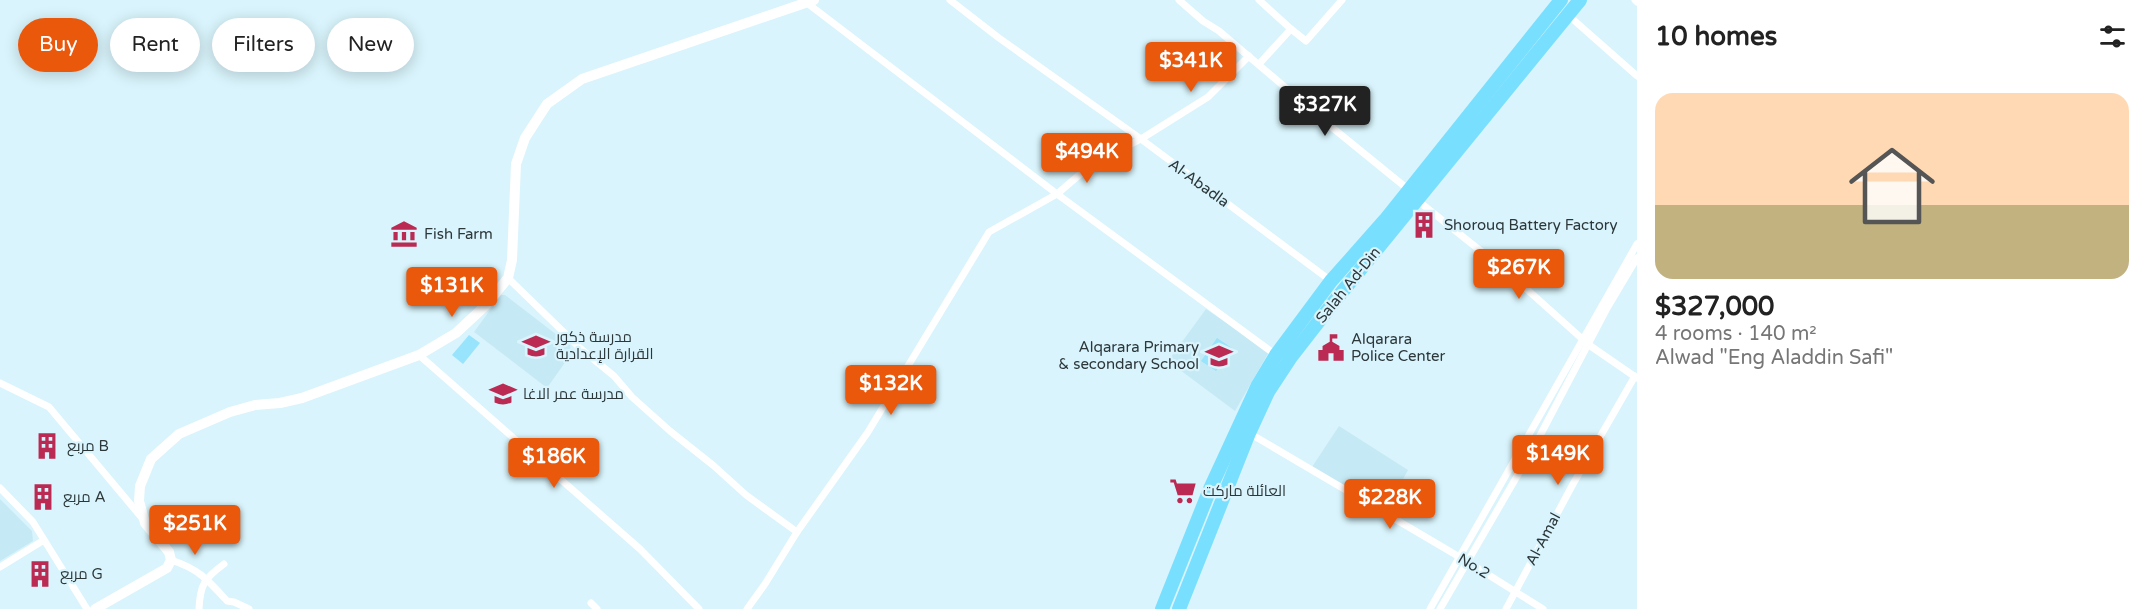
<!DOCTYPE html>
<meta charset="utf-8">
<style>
:root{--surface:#fff;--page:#f2f2f2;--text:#222;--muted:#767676;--accent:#ea580c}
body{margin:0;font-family:"Varela Round",Cairo,sans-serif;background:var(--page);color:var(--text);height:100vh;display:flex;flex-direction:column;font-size:22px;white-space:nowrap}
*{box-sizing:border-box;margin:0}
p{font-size:20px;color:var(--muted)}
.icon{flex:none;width:33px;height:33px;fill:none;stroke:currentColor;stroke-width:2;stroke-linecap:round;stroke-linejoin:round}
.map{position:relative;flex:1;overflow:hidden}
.sheet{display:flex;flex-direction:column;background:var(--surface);width:510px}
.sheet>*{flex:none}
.banner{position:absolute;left:18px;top:18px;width:570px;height:54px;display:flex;gap:12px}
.price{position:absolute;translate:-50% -51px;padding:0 14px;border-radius:6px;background:var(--accent);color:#fff;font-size:20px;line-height:39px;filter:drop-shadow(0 2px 3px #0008)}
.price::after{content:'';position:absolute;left:50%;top:36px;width:18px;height:14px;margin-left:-9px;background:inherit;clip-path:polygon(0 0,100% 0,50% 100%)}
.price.on{background:#222;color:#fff}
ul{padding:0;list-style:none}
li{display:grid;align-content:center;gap:12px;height:318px;padding:0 18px}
li span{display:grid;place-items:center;height:186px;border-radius:18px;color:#555}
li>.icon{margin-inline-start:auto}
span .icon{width:108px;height:108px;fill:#fffc;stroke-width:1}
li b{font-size:26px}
h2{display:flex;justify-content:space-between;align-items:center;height:72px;padding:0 18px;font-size:26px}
.tag{padding:0 21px;border-radius:27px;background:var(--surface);box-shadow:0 3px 15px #0003;font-size:21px;line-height:54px}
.tag.on{background:var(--accent);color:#fff}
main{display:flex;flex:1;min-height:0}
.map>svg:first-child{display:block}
.built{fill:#c6eaf5}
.grass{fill:#97e4fc}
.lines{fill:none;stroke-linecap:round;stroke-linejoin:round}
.street{stroke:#fff;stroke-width:7}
.secondary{stroke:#fff;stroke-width:10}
.highway{stroke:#79dffe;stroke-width:14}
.labels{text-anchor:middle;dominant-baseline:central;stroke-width:4.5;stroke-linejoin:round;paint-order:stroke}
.street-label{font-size:15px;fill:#2c373a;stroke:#d9f4fc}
.poi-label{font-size:15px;fill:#2c373a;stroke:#d9f4fc;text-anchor:start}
</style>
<main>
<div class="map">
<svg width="1637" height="609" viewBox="0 0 1637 609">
<rect width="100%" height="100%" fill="#d9f4fc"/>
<g class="built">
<path d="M 501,295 L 505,295 L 570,345 L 571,354 L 547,388 L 474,332 Z"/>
<path d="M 1206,309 L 1269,352 L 1235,411 L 1168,361 Z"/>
<path d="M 1339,426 L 1408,470 L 1386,510 L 1312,467 Z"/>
<path d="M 0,499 L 32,531 L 33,541 L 0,561 Z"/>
</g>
<g class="grass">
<path d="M 469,335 L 480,343 L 463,364 L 452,355 Z"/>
<path d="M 1217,338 L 1232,348 L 1216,371 L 1201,361 Z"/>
</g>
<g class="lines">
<g class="street">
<path d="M 950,0 L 999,38 L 1141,139 L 1331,281"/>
<path d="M 1179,0 L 1203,21 L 1219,31 L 1334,129 L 1409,190"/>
<path d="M 1259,0 L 1291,29"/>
<path d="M 1635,0 L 1637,2"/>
<path d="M 807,3 L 1057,194 L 1276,355"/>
<path d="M 1568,15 L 1637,76"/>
<path d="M 1259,64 L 1291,29 L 1306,41 L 1342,0"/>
<path d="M 1417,200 L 1512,276 L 1589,345 L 1637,378"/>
<path d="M 508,278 L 581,349 L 614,376 L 632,397 L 670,431 L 714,466 L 746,495 L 797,532"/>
<path d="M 419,355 L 640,549 L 699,609"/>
<path d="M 0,383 L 49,407 L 142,518"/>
<path d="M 1249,433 L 1468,562 L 1543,609"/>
<path d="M 0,488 L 33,522 L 87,609"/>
<path d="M 171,560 C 199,569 208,580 227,601 L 234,602 L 249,609"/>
<path d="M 0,567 L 44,540"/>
<path d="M 591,603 L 597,609"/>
<path d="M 199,609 C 200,584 205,578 224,564"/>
<path d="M 747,609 L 765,584 L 797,532 L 868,432 L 989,232 L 1057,194 L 1092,164 L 1141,139 L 1208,97 L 1249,56"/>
<path d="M 1430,609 L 1637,244"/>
<path d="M 1440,609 L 1534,447 L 1606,310 L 1637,258"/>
<path d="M 1506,609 L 1573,484 L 1635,376"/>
</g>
<path class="secondary" d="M 95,609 L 167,568 L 171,560 L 169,552 L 145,523 L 139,501 L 140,486 L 151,459 L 179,434 L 230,412 L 255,405 L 280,403 L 302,398 L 419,355 L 456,333 L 485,306 L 508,278 L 512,260 L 516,164 L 525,138 L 547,104 L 582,79 L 814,0"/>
<g class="highway">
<path d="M 1162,609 L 1210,489 L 1258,385 L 1276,355 L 1331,281 L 1385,220 L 1561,0"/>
<path d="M 1179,609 L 1249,433 L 1268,392 L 1291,357 L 1333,303 L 1580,0"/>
</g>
</g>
<defs>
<symbol id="building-bare" viewBox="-9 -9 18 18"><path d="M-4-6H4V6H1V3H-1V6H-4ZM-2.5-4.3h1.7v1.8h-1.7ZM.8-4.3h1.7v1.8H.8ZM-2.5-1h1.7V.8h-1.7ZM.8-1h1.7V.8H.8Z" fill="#ba2a53" stroke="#d9f4fc" stroke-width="2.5" paint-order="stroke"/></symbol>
<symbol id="museum-bare" viewBox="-9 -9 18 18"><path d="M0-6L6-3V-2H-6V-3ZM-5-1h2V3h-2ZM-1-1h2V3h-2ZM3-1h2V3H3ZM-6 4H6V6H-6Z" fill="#ba2a53" stroke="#d9f4fc" stroke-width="2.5" paint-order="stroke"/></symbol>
<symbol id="school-bare" viewBox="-9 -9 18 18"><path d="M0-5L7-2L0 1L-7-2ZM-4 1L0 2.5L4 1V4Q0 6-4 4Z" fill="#ba2a53" stroke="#d9f4fc" stroke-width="2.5" paint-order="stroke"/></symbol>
<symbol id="civic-bare" viewBox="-9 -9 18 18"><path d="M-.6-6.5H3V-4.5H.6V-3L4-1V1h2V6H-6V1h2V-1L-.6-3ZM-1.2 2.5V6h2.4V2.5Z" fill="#ba2a53" stroke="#d9f4fc" stroke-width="2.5" paint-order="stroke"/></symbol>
<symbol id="supermarket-bare" viewBox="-9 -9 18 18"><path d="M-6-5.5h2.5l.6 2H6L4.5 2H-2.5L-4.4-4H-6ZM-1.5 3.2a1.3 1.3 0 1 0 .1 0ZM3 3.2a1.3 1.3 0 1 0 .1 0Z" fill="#ba2a53" stroke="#d9f4fc" stroke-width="2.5" paint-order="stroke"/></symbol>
</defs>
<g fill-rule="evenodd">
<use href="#building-bare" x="1405" y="206" width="38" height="38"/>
<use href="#museum-bare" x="385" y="215" width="38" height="38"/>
<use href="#school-bare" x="517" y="327" width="38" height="38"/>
<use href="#civic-bare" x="1312" y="329" width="38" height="38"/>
<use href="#school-bare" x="1200" y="337" width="38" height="38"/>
<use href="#school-bare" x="484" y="375" width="38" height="38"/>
<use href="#building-bare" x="28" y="427" width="38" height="38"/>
<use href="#supermarket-bare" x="1164" y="472" width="38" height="38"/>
<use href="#building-bare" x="24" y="478" width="38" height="38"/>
<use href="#building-bare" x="21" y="555" width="38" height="38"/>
</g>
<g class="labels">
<g class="street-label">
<text transform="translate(1199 183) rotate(36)">Al-Abadla</text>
<text transform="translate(1348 285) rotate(-51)">Salah Ad-Din</text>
<text transform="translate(1543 539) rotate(-62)">Al-Amal</text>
<text transform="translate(1474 566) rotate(31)">No.2</text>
</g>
<g class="poi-label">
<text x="1444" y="225">Shorouq Battery Factory</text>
<text x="424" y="234">Fish Farm</text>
<text x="556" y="337">مدرسة ذكور<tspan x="556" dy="17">القرارة الإعدادية</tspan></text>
<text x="1351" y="339">Alqarara<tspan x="1351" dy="17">Police Center</tspan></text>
<text x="1199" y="347" text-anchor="end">Alqarara Primary<tspan x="1199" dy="17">&amp; secondary School</tspan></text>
<text x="523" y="394">مدرسة عمر الاغا</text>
<text x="67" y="446">مربع B</text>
<text x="1203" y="491">العائلة ماركت</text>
<text x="63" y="497">مربع A</text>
<text x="60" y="574">مربع G</text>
</g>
</g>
</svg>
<b class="price" style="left:1191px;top:93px">$341K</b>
<b class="price on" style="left:1325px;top:137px">$327K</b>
<b class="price" style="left:1087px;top:184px">$494K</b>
<b class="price" style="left:1519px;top:300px">$267K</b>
<b class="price" style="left:452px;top:318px">$131K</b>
<b class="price" style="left:891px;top:416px">$132K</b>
<b class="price" style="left:1558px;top:486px">$149K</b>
<b class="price" style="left:554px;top:489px">$186K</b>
<b class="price" style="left:1390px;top:530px">$228K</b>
<b class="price" style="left:195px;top:556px">$251K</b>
<div class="banner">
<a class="tag on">Buy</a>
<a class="tag">Rent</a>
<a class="tag">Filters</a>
<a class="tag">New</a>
</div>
</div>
<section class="sheet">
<h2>10 homes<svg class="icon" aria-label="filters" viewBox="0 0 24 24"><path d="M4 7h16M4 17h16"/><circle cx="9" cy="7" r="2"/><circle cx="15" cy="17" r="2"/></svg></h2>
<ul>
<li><span style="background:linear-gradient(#ffd9b3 60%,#c2b280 0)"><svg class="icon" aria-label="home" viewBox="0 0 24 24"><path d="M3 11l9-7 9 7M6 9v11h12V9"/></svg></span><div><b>$327,000</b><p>4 rooms · 140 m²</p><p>Alwad &quot;Eng Aladdin Safi&quot;</p></div></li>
</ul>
</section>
</main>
